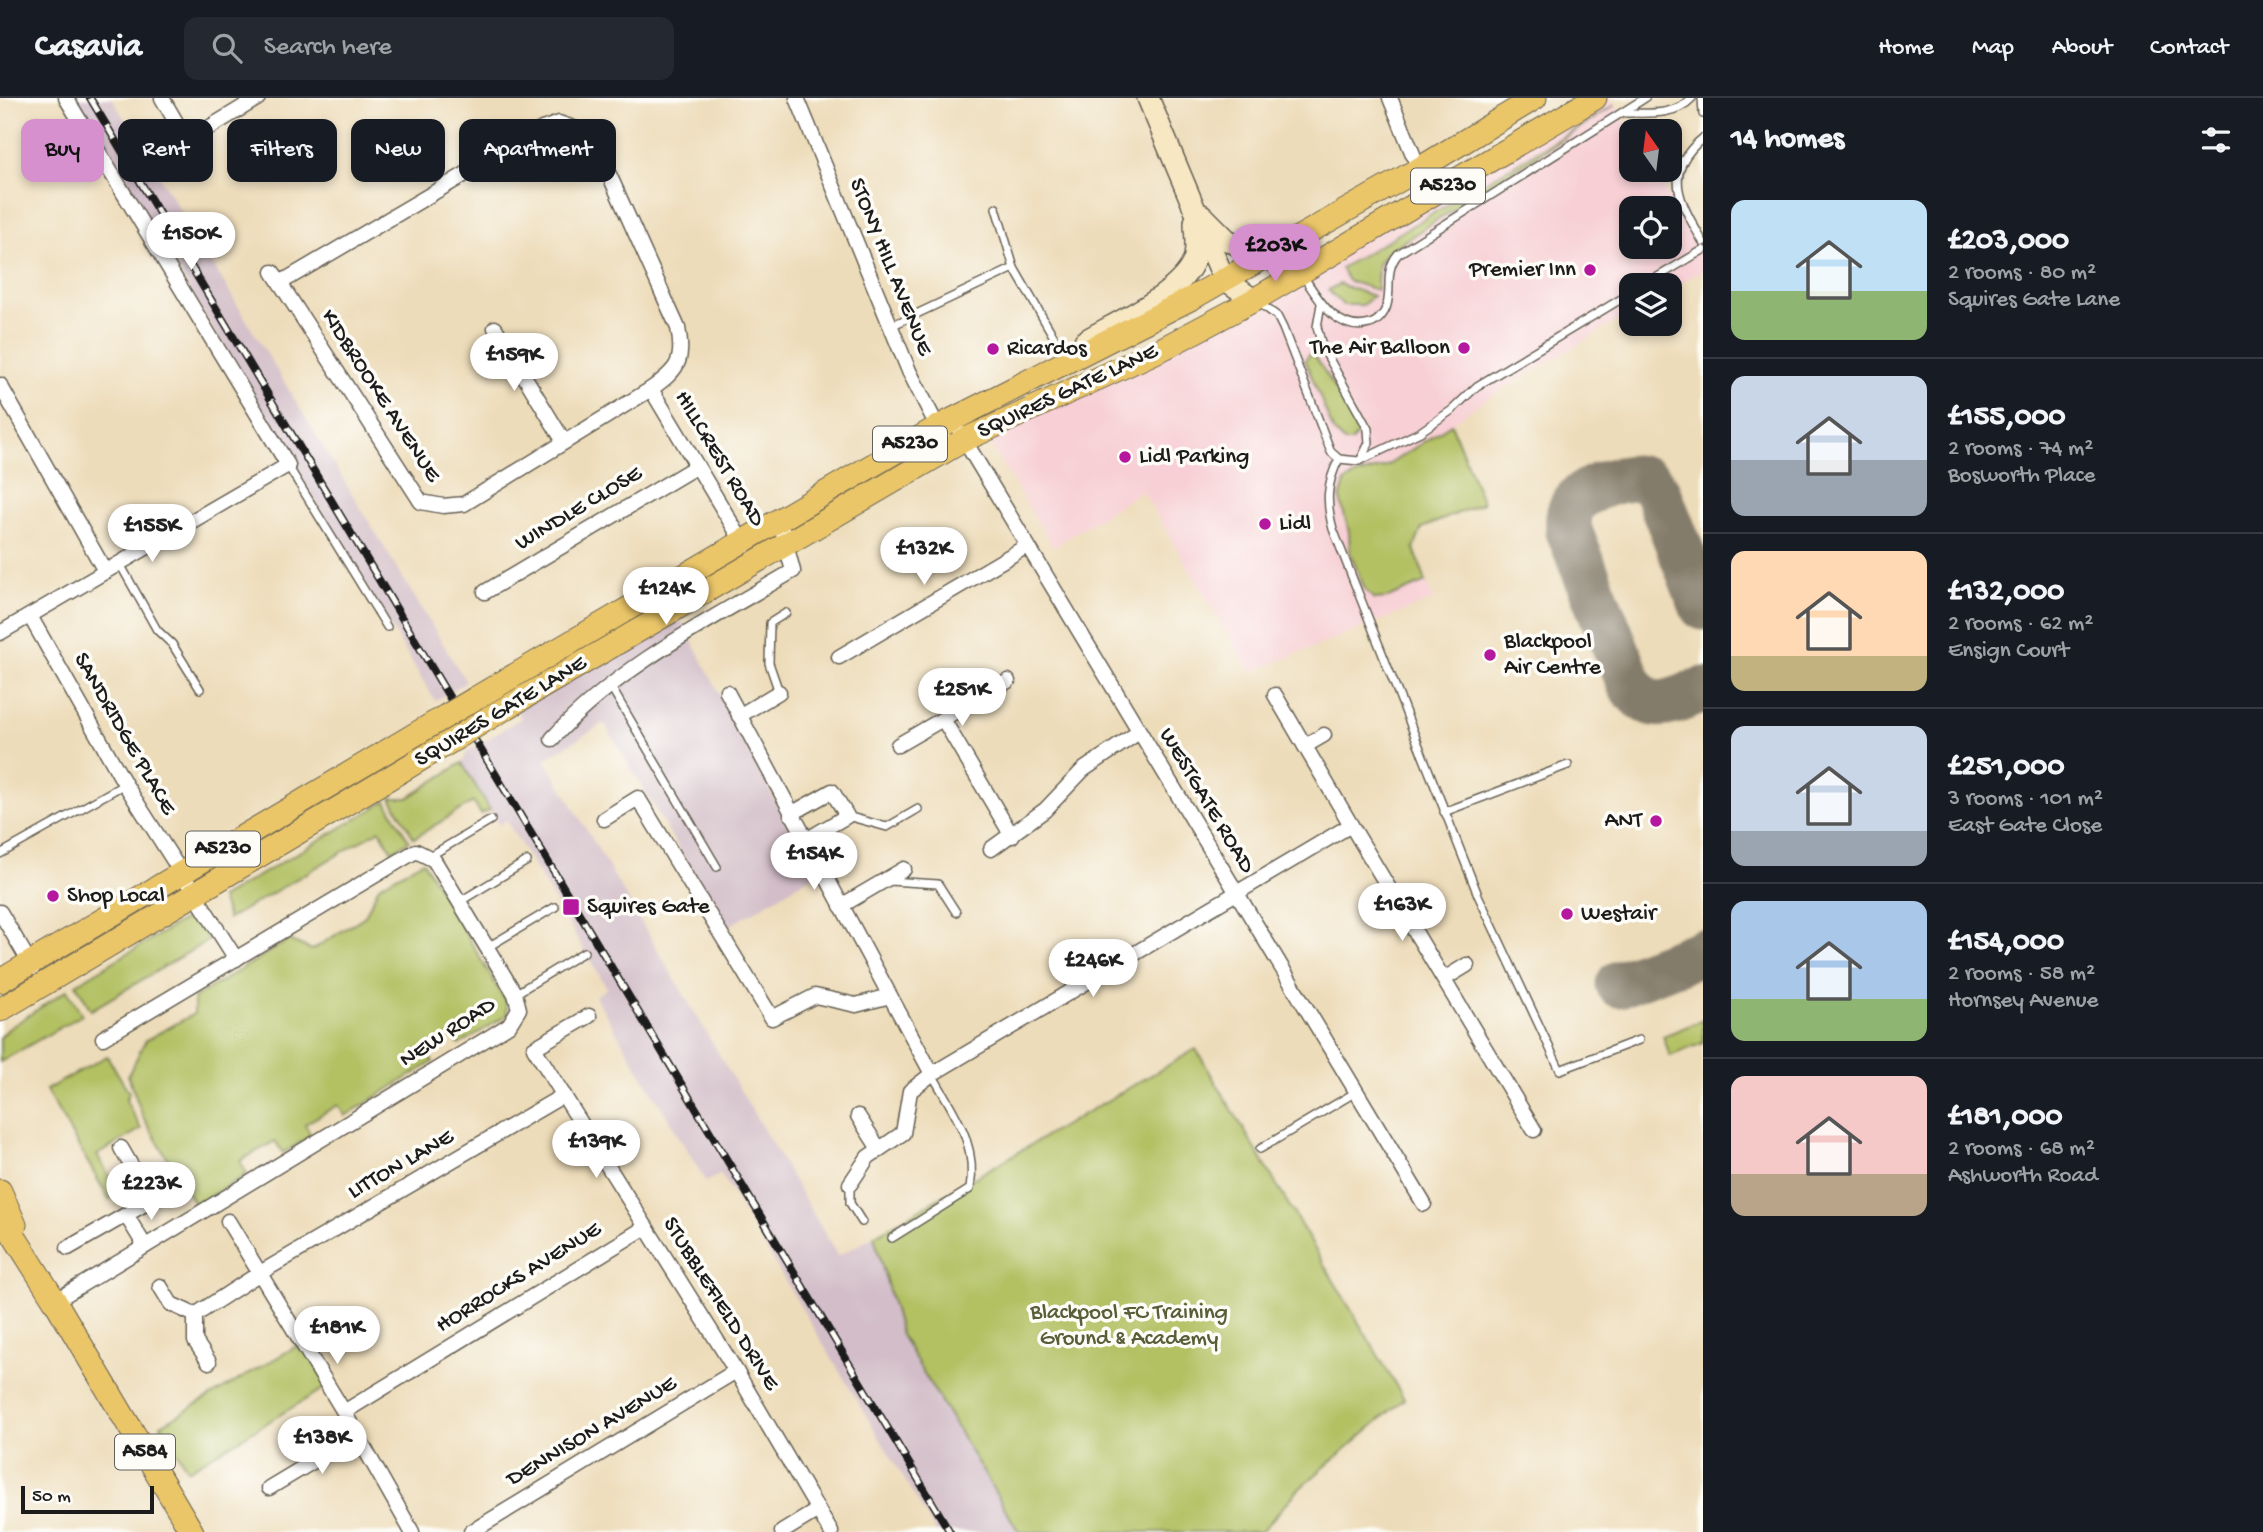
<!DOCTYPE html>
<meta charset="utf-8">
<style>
:root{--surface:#171b24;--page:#242831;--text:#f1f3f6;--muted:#9ea1a6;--line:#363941;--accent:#d690ce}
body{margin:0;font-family:"Gochi Hand",sans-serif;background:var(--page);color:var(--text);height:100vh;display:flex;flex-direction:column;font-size:26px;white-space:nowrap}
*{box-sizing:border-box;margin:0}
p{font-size:23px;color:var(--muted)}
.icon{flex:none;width:38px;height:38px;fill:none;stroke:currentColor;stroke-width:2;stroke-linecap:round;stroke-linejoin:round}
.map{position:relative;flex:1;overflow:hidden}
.details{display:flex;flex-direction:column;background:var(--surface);width:560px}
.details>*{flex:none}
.top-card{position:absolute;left:21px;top:21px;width:665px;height:63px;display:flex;gap:14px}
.needle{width:46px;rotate:346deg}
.controls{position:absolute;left:1619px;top:21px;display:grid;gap:14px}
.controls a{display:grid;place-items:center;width:63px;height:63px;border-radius:14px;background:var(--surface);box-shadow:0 4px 10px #0003;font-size:35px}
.scale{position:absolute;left:21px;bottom:18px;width:133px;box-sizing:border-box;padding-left:7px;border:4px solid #1c1c1c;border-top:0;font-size:19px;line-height:24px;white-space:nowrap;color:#1c1c1c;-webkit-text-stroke:5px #fdfcf7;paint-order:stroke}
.price{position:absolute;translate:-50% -60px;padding:0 16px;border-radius:24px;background:#fff;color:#222;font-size:23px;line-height:46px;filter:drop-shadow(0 2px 4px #0008)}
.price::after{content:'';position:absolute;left:50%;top:42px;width:21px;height:16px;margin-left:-10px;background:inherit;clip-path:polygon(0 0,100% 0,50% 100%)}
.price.on{background:var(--accent);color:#111}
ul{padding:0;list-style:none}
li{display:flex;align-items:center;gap:21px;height:175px;padding:0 28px}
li+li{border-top:2px solid var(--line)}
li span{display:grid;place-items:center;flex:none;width:196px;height:140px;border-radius:14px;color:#555}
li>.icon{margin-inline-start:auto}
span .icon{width:84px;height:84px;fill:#fffc;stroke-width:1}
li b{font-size:30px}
h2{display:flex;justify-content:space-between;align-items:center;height:84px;padding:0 28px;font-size:30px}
.chip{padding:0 24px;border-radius:14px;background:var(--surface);box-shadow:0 4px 10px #0003;font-size:24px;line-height:63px}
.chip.on{background:var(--accent);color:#111}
header{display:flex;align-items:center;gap:42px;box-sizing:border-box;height:98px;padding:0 35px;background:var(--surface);border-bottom:2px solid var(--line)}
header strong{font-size:33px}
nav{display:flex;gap:38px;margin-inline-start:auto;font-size:24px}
.search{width:490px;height:63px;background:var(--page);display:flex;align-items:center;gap:18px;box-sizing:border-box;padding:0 24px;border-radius:14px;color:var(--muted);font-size:26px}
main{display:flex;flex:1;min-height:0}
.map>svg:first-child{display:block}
.built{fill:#f7cfd4;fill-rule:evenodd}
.industrial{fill:#d2bdc8}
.green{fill:#b3c163;stroke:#686e40;stroke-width:2}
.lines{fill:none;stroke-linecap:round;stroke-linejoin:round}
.taxiway{stroke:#847c6a;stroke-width:47}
.service-casing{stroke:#655f53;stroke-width:10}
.minor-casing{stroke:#655f53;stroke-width:17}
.secondary-casing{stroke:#655f53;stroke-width:24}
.primary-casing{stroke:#655f53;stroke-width:25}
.service{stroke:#fff;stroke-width:7}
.minor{stroke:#fff;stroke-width:14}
.secondary{stroke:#f7e8c3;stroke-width:21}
.primary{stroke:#ebc669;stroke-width:23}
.rail-casing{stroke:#1c1c1c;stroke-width:8}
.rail{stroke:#fdfcf7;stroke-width:5;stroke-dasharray:16;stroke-linecap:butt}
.primary-bridge-casing{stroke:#655f53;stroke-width:25;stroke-linecap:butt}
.primary-bridge{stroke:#ebc669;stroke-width:23}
.poi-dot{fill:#b5179e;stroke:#fdfcf7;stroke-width:2.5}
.labels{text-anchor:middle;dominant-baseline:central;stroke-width:7;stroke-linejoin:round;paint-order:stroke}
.shield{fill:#fdfcf7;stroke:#605f5e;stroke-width:2}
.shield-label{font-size:21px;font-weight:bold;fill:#1c1c1c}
.street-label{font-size:23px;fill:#1c1c1c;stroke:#fdfcf7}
.poi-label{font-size:23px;fill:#1c1c1c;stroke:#fdfcf7;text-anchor:start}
.park-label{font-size:23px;fill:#585e38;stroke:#fdfcf7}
</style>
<header>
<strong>Casavia</strong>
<div class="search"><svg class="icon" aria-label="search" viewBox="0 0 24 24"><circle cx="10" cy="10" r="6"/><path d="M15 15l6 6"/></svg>Search here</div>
<nav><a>Home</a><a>Map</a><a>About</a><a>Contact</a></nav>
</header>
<main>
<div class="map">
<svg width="1703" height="1434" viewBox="0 0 1703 1434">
<rect width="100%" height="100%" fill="#fdfcf7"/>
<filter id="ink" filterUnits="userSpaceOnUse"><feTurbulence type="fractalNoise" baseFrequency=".0143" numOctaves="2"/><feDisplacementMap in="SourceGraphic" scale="14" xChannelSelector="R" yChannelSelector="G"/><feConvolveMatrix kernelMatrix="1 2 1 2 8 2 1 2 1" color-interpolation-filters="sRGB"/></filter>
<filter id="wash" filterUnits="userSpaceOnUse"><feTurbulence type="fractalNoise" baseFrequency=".00686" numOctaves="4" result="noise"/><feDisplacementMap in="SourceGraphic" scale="28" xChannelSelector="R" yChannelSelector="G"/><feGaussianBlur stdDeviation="1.57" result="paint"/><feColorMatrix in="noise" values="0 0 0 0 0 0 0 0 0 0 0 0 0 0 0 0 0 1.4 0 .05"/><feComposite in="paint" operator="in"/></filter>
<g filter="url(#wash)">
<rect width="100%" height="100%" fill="#eddcb9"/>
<path class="built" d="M 1595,0 L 1611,0 L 1631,34 L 1631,72 L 1654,72 L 1703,153 L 1703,172 L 1670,192 L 1670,187 L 1631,187 L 1631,215 L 1481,304 L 1451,326 L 1483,405 L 1422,430 L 1414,450 L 1433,502 L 1251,574 L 1142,393 L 1053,449 L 982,333 L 1254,202 ZM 1631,110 L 1670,110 L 1670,149 L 1631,149 Z"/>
<g class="industrial">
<path d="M 75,0 L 112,0 L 466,584 L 435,603 Z"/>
<path d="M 676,512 L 814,777 L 726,830 L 604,625 L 545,661 L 838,1158 L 874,1138 L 901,1237 L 1019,1434 L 936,1434 L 721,1076 L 706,1084 L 595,898 L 607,890 L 506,722 L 499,727 L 462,665 L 467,654 L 521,620 L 513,606 Z"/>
</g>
<g class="green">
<path d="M 1615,7 L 1386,155 L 1378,166 L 1377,192 L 1348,183 L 1341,170 Z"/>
<path d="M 1339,186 L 1373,198 L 1363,207 L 1343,207 L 1328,192 Z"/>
<path d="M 1309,256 L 1315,258 L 1357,326 L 1358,336 L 1351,344 L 1344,344 L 1334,334 L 1305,262 Z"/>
<path d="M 1451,326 L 1483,405 L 1422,430 L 1414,450 L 1426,484 L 1388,500 L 1374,501 L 1365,492 L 1350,455 L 1349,434 L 1340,401 L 1345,384 L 1357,377 L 1385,369 Z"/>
<path d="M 462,665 L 490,712 L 481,716 L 473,704 L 414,740 L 391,700 L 408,700 Z"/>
<path d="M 386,703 L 409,743 L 392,753 L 380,732 L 228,821 L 221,800 Z"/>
<path d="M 423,763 L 506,904 L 507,917 L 459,947 L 453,938 L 427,954 L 433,964 L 345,1018 L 338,1007 L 305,1026 L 311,1038 L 283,1055 L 275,1043 L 240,1063 L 247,1076 L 195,1107 L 143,1019 L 128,977 L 146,942 L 194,916 L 194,900 L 289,842 L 312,852 L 365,818 L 379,788 Z"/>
<path d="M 187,820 L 199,826 L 209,842 L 91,912 L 76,886 Z"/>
<path d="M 67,892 L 82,917 L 0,964 L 0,940 L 8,931 Z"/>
<path d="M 1703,922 L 1703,945 L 1670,958 L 1663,938 Z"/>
<path d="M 1196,951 L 1404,1301 L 1299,1391 L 1261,1434 L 1019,1434 L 901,1237 L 874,1138 Z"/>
<path d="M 107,958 L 129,994 L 126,1003 L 141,1031 L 97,1057 L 119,1095 L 109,1101 L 46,992 Z"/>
<path d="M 302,1245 L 328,1288 L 188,1372 L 161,1327 Z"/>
</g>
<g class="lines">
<g class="taxiway">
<path d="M 1703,509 L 1658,395 C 1655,392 1652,385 1648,383 C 1631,373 1581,391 1573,407 C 1568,415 1568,424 1569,433 L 1630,586 C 1651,619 1674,603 1703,592"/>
<path d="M 1619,886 L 1703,854"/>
</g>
</g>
</g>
<g filter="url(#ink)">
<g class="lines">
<defs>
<g id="service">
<path d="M 1702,0 L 1703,16"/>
<path d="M 1626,15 C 1649,15 1675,18 1692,0"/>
<path d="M 1703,40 C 1661,74 1680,104 1703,144"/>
<path d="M 1014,170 L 1066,260"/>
<path d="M 1302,176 C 1317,199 1337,236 1370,226 C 1378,224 1385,215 1387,207 C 1392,188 1384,173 1398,156 L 1645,0"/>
<path d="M 1644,187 L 1703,152"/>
<path d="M 1258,204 L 1277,218 L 1283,230 L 1331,354 L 1339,361 L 1359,363 L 1420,334 L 1452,312 L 1477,288 L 1631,195"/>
<path d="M 1321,206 L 1317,229 L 1322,248 L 1368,331 L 1369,345 L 1361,361"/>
<path d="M 891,228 L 1014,170 L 996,110"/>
<path d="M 1339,361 C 1326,386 1326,405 1333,431 L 1478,797 L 1560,972 L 1639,942"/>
<path d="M 288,368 L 387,529"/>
<path d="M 120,466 L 157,532 L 172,546 L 200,591"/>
<path d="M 611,589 L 717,769"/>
<path d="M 779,594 L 769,565 L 770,525 L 786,515"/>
<path d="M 1444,714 L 1568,667"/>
<path d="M 847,718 L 887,729 L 918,711"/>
<path d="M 0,756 L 125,686"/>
<path d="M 430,758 L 491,722"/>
<path d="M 889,783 L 938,786 L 956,814"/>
<path d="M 459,804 L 527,763"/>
<path d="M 488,849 L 555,809"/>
<path d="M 515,896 L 584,854"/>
<path d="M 1260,1051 L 1356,994"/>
<path d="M 850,1086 L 850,1105 L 862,1124"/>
<path d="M 892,1140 L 970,1091 C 978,1045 954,1016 932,976"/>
</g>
<g id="minor">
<path d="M 162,0 L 187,43 L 258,0"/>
<path d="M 797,0 L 909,273 L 949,351"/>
<path d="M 1390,0 L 1419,71"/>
<path d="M 273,174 L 421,404 L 443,408 L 464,406 L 651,291"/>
<path d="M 280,185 L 542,31 L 559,25 L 585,34 L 595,45 L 678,230 C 685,264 677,272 651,291 L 745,448"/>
<path d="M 495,230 L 563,342"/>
<path d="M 0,287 L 105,473"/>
<path d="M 960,335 L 1424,1106"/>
<path d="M 485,494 L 697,368"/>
<path d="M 30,518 L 125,686 L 236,861"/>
<path d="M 0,535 L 288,367 L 66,0"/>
<path d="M 839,559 L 1027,448"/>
<path d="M 727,594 L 932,976"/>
<path d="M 1275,597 L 1351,727"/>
<path d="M 739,618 L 779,594"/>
<path d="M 943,621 L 1012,738"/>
<path d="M 552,641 C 617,569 710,522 793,473 L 780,424"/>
<path d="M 898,647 L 1008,583"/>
<path d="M 1305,648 L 1324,637"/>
<path d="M 791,716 L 832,693 L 847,718 L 806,742"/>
<path d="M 604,721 L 638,700 L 772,920 L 815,898 L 856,907 L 890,898"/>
<path d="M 991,751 L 1045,712 L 1083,672 L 1139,634"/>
<path d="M 841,808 L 904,771"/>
<path d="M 0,814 L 33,870"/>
<path d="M 1444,881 L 1467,867"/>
<path d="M 589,918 L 534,950 L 736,1273 L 831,1434"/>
<path d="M 858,1018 L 879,1051"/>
<path d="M 121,1050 L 151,1102"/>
<path d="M 850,1086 L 868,1059 L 903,1035 L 910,993 L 932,976 L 1351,727 L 1534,1032"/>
<path d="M 126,1117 L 145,1148"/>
<path d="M 228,1123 L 344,1314 L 412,1434"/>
<path d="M 68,1150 L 171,1091"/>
<path d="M 160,1188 L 171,1206 L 195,1217 L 195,1243 L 209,1264"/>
<path d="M 55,1203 L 493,937 L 509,927 L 519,911 L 515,896 L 434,762 L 416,753 L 103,940"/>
<path d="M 195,1217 L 260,1175 L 564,997"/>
<path d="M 344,1314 L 646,1129"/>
<path d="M 269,1390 L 357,1337"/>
<path d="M 471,1434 L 736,1273"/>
<path d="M 782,1434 L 818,1412"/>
</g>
<g id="secondary">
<path d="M 1148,0 L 1224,181 L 1254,202"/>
<path d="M 1202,117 L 1227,142 L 1301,175"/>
<path d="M 1084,251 L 1085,243 C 1115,225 1182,196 1194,162 C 1198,150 1195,136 1195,124"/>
</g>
<g id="primary">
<path d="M 476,600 L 936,330 L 1194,199 L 1419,71 L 1535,0"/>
<path d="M 487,621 L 964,342 L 1164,250 L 1254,202 L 1595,0"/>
<path d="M 0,883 L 446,618"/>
<path d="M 0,912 L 458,639"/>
<path d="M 0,1093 L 15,1127"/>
<path d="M 0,1116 L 55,1203 L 192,1434"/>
</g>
</defs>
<use href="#service" class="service-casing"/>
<use href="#minor" class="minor-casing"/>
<use href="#secondary" class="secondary-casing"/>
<use href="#primary" class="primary-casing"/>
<use href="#service" class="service"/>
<use href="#minor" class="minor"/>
<use href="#secondary" class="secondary"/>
<use href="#primary" class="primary"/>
<defs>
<path id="rail" d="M 90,0 L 950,1434"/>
</defs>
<use href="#rail" class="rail-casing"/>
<use href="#rail" class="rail"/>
<defs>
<g id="primary-bridge">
<path d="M 446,618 L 476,600"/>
<path d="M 458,639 L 487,621"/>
</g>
</defs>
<use href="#primary-bridge" class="primary-bridge-casing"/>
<use href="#primary-bridge" class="primary-bridge"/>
</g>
</g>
<g class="poi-dot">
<circle cx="1590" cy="172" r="7"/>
<circle cx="1464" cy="250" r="7"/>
<circle cx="993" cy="251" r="7"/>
<circle cx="1125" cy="359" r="7"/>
<circle cx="1265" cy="426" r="7"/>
<circle cx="1490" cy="557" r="7"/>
<circle cx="1656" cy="723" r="7"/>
<circle cx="53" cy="798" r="7"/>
<rect x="562" y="800" width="18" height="18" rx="3.5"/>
<circle cx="1567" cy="816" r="7"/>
</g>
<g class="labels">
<g class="shield">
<rect x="1411" y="70.5" width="74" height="35" rx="5"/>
<rect x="873" y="328.5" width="74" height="35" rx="5"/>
<rect x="186" y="733.5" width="74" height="35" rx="5"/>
<rect x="115" y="1336.5" width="60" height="35" rx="5"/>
</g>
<g class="shield-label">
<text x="1448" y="88">A5230</text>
<text x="910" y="346">A5230</text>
<text x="223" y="751">A5230</text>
<text x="145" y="1354">A584</text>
</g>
<g class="street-label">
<text transform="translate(890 169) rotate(68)">STONY HILL AVENUE</text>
<text transform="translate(1068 294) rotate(-25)">SQUIRES GATE LANE</text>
<text transform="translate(380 298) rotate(57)">KIDBROOKE AVENUE</text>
<text transform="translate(719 361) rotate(59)">HILLCREST ROAD</text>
<text transform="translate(579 411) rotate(-31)">WINDLE CLOSE</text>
<text transform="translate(501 614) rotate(-31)">SQUIRES GATE LANE</text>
<text transform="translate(124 636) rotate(60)">SANDRIDGE PLACE</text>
<text transform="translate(1206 703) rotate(59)">WESTGATE ROAD</text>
<text transform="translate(448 935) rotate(-33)">NEW ROAD</text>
<text transform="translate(401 1067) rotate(-30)">LITTON LANE</text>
<text transform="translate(519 1180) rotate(-32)">HORROCKS AVENUE</text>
<text transform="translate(720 1206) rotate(58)">STUBBLEFIELD DRIVE</text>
<text transform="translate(592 1334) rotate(-31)">DENNISON AVENUE</text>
</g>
<g class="poi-label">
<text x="1576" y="172" text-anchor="end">Premier Inn</text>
<text x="1450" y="250" text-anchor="end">The Air Balloon</text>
<text x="1007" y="251">Ricardos</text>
<text x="1139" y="359">Lidl Parking</text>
<text x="1279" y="426">Lidl</text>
<text x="1504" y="544">Blackpool<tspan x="1504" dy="26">Air Centre</tspan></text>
<text x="1642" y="723" text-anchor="end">ANT</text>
<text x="67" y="798">Shop Local</text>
<text x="587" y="809">Squires Gate</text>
<text x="1581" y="816">Westair</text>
</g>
<g class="park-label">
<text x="1129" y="1215">Blackpool FC Training<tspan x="1129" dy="26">Ground &amp; Academy</tspan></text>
</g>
</g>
</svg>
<div class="controls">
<a><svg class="needle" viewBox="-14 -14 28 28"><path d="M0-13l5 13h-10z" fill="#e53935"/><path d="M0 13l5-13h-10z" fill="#9ea1a6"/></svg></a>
<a><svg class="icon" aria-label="locate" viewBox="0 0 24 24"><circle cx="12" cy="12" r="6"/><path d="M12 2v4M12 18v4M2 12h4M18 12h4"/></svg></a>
<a><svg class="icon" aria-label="layers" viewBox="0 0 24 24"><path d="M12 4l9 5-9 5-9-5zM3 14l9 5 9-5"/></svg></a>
</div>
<div class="scale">50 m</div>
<b class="price" style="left:191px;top:174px">£150K</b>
<b class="price on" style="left:1275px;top:186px">£203K</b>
<b class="price" style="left:514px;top:295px">£159K</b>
<b class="price" style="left:152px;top:466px">£155K</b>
<b class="price" style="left:924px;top:489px">£132K</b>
<b class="price" style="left:666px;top:529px">£124K</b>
<b class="price" style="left:962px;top:630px">£251K</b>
<b class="price" style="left:814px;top:794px">£154K</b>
<b class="price" style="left:1402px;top:845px">£163K</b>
<b class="price" style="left:1093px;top:901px">£246K</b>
<b class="price" style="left:596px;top:1082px">£139K</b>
<b class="price" style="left:151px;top:1124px">£223K</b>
<b class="price" style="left:337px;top:1268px">£181K</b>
<b class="price" style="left:322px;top:1378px">£138K</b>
<div class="top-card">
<a class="chip on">Buy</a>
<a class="chip">Rent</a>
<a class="chip">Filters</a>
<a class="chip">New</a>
<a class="chip">Apartment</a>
</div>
</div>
<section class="details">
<h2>14 homes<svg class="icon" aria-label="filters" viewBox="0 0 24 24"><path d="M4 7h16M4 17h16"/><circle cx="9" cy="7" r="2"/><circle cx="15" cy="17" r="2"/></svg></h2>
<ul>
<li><span style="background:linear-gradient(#bfe0f5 65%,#8fb573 0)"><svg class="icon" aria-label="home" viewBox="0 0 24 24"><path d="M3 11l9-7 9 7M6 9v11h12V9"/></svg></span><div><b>£203,000</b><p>2 rooms · 80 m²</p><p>Squires Gate Lane</p></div></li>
<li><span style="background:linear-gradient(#c9d6e8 60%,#9aa5b1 0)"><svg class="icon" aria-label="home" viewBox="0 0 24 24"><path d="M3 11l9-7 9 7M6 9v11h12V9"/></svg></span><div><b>£155,000</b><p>2 rooms · 74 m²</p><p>Bosworth Place</p></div></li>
<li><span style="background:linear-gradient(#ffd9b3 75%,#c2b280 0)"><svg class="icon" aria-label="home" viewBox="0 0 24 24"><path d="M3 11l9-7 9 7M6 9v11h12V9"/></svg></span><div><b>£132,000</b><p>2 rooms · 62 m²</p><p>Ensign Court</p></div></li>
<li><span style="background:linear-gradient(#c9d6e8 75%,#9aa5b1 0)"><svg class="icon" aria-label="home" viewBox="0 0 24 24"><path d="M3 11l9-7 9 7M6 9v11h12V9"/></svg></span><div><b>£251,000</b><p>3 rooms · 101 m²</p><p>East Gate Close</p></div></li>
<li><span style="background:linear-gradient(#a9c7e8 70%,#8fb573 0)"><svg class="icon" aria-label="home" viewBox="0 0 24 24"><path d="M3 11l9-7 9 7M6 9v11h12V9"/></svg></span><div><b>£154,000</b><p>2 rooms · 58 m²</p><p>Hornsey Avenue</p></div></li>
<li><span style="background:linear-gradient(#f6c9c9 70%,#b9a48a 0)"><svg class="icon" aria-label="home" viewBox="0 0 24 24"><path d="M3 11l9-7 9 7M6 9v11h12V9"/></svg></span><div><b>£181,000</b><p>2 rooms · 68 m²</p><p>Ashworth Road</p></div></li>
</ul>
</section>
</main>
